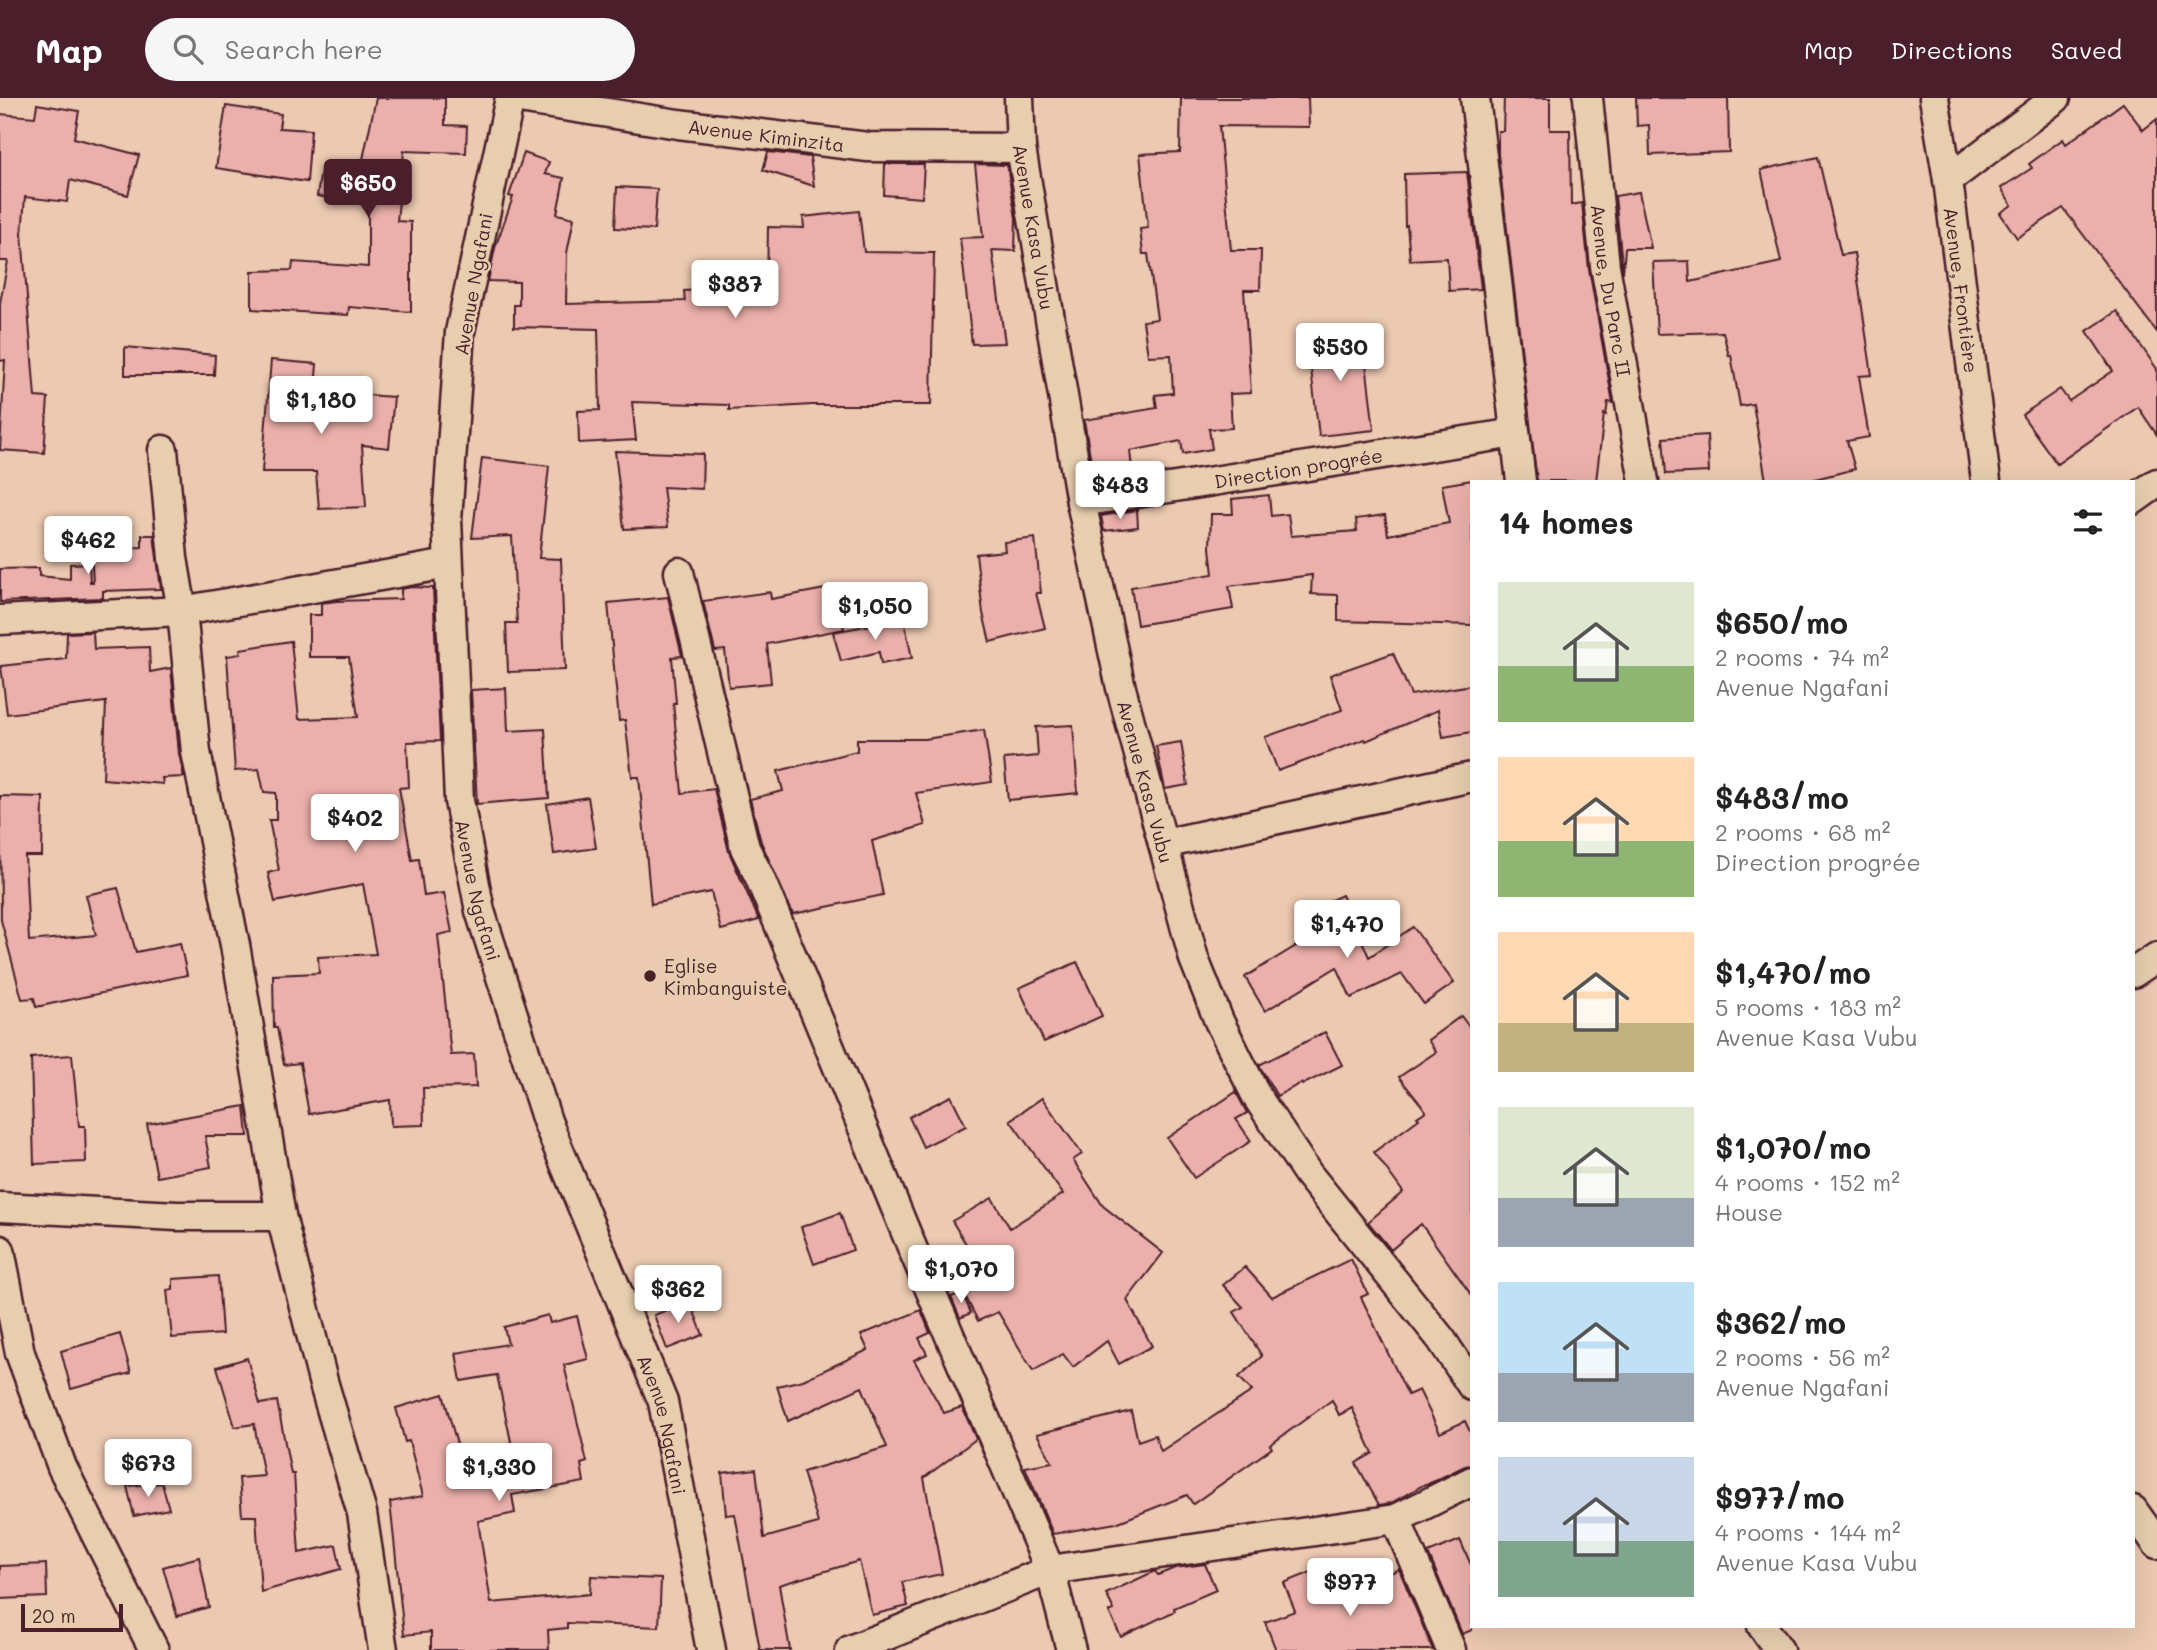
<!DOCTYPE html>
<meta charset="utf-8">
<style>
:root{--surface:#fff;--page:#f6f6f6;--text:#222;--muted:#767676;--accent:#4a1f2b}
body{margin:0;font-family:Mali,sans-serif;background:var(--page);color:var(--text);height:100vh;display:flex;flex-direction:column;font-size:26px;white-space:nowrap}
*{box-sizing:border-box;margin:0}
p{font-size:23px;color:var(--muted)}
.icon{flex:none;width:38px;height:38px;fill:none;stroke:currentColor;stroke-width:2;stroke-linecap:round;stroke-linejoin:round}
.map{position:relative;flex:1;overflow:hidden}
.drawer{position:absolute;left:1470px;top:382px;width:665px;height:1148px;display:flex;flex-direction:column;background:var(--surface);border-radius:0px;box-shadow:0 7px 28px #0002}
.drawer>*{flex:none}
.scale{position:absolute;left:21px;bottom:18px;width:102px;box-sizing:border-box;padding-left:7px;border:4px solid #4a1f2b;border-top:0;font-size:19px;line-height:24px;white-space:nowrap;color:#4a1f2b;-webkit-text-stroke:5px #e7ceaf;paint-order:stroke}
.price{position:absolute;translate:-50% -60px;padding:0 16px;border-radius:7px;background:#fff;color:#222;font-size:23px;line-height:46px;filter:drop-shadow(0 2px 4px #0008)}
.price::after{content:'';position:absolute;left:50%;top:42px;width:21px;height:16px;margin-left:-10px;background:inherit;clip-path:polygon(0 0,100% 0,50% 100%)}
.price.selected{background:var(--accent);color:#fff}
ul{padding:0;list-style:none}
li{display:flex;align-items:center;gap:21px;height:175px;padding:0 28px}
li span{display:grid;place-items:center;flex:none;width:196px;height:140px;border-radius:0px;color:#555}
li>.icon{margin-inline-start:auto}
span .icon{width:84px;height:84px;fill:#fffc;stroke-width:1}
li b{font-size:30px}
h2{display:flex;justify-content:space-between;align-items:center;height:84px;padding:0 28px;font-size:30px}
header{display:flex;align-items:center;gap:42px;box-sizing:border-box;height:98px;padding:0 35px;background:var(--accent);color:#fff}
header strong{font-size:33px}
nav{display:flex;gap:38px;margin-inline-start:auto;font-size:24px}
.search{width:490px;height:63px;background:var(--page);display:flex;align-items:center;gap:18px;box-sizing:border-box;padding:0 24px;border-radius:38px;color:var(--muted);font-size:26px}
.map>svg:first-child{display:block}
.building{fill:#ebb0ab;stroke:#4a1f2b;stroke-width:2}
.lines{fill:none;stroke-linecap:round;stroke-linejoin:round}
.minor-casing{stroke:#4a1f2b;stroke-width:33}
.minor{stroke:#e7ceaf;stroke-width:28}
.poi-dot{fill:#4a1f2b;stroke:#e7ceaf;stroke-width:2.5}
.labels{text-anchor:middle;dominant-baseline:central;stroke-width:5;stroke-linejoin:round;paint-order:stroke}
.street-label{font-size:19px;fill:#4a1f2b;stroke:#e7ceaf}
.poi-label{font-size:19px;fill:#4a1f2b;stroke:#e7ceaf;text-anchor:start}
</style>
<header>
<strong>Map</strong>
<div class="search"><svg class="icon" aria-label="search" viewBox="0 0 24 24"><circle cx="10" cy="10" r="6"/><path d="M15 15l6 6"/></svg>Search here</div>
<nav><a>Map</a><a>Directions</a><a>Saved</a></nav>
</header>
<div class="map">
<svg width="2157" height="1552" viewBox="0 0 2157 1552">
<rect width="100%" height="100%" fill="#ecc9b1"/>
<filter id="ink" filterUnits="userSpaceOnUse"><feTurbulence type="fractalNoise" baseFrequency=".0143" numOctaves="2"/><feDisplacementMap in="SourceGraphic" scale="14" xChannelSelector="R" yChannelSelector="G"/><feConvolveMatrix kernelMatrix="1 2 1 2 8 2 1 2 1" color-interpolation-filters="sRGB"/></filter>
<g filter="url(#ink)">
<g class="building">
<path d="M 376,0 L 445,0 L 445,27 L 467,28 L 466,55 L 404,53 L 397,123 L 411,124 L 411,214 L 349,209 L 348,217 L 252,211 L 252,173 L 292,172 L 293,164 L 368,169 L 368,107 L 317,98 L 321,73 L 359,80 Z"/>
<path d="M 1181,0 L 1308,0 L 1309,29 L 1219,28 L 1231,152 L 1261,152 L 1260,192 L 1244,192 L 1251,295 L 1230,296 L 1232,330 L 1209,331 L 1212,351 L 1183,356 L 1181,343 L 1130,353 L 1133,379 L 1097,385 L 1096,381 L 1094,381 L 1084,322 L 1157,310 L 1155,297 L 1173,295 L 1171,257 L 1148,258 L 1143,223 L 1157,221 L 1148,156 L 1143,156 L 1140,131 L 1148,130 L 1140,56 L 1180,54 Z"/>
<path d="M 1504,0 L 1550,0 L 1550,32 L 1570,32 L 1571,107 L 1582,105 L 1589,171 L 1613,305 L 1608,304 L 1606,317 L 1604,316 L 1596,383 L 1537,383 L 1498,56 L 1498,33 L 1503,33 Z"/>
<path d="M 1636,0 L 1728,0 L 1729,54 L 1650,57 L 1649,27 L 1637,28 Z"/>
<path d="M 2123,5 L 2143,32 L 2157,21 L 2157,234 L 2063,110 L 2017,140 L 2000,115 L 2012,107 L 2001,90 L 2032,70 L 2029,66 L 2063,41 L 2066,46 Z"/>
<path d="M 37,6 L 79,13 L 74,40 L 139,57 L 128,97 L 70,82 L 67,104 L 25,99 L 22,136 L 35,299 L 48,300 L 44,355 L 0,352 L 5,262 L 0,263 L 0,205 L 8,163 L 0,163 L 0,16 L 35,19 Z"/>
<path d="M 226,8 L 281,16 L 279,30 L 311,32 L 307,84 L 216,70 Z"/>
<path d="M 768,54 L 810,59 L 814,88 L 763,72 Z"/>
<path d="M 524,55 L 549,64 L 545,76 L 564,80 L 557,116 L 574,120 L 567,155 L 566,206 L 685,203 L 684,193 L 767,188 L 768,129 L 804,130 L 803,119 L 859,113 L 864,154 L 934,155 L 931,307 L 812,307 L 729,312 L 729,307 L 632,304 L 636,342 L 579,345 L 578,313 L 600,312 L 598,231 L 514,229 L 514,207 L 519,207 L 519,184 L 488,183 L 495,150 L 513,99 L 509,98 Z"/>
<path d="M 1818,59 L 1841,157 L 1854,155 L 1872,277 L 1859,278 L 1869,339 L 1847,343 L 1855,371 L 1807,383 L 1766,383 L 1753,306 L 1740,308 L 1731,257 L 1729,258 L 1723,234 L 1657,236 L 1653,164 L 1689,163 L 1690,184 L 1781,164 L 1761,72 Z"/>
<path d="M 885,66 L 924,66 L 922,100 L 884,97 Z"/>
<path d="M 975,66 L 1007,67 L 1016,120 L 1015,153 L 992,152 L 1005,245 L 972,246 L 960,140 L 983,139 Z"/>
<path d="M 1467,74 L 1481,191 L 1449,193 L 1447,160 L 1410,162 L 1407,127 L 1405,128 L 1404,76 Z"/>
<path d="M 617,89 L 657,91 L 654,132 L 615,130 Z"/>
<path d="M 1639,94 L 1651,150 L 1625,150 L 1623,175 L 1615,98 Z"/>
<path d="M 2117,213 L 2157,271 L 2157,337 L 2138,309 L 2057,366 L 2022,317 L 2060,291 L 2069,303 L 2113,273 L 2087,233 Z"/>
<path d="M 1362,232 L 1374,332 L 1319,338 L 1307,238 Z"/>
<path d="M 125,249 L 215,257 L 214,277 L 125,277 Z"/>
<path d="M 271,262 L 317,266 L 313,315 L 363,320 L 365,297 L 394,299 L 389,350 L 362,347 L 366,409 L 319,411 L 316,374 L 262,374 Z"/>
<path d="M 1707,337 L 1709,374 L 1666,376 L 1663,340 Z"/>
<path d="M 615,353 L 703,356 L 702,391 L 663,389 L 668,429 L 624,431 Z"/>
<path d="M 482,360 L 549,368 L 539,460 L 561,461 L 565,572 L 508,574 L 506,525 L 517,525 L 512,438 L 472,440 Z"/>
<path d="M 1472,382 L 1472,527 L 1338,523 L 1338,497 L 1311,496 L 1312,477 L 1229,488 L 1233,511 L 1137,527 L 1131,489 L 1213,476 L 1210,450 L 1211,416 L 1233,416 L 1232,401 L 1269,397 L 1271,418 L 1288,416 L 1291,438 L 1357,433 L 1356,421 L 1385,417 L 1388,437 L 1449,425 L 1442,387 Z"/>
<path d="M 1137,412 L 1138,429 L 1104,433 L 1101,418 Z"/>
<path d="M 142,437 L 154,437 L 161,491 L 103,493 L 103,500 L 0,504 L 0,471 L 39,470 L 39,478 L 70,481 L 70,466 L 89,465 L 90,484 L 93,484 L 91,451 L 142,449 Z"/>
<path d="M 1035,440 L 1041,495 L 1036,495 L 1045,530 L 990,544 L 983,515 L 976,456 L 1005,453 L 1004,444 Z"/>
<path d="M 412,489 L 433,490 L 440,643 L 407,644 L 409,689 L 399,690 L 412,762 L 419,761 L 424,798 L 444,795 L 452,834 L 438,837 L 451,957 L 474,956 L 476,989 L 423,990 L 424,1027 L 391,1028 L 390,1002 L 309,1016 L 300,965 L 284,967 L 277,930 L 274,930 L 273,877 L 319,875 L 318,859 L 376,856 L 363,786 L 275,804 L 268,775 L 279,772 L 269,722 L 276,722 L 276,695 L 264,694 L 259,671 L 235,673 L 227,558 L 241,556 L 240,551 L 291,543 L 299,621 L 358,619 L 349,559 L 309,559 L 309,517 L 321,517 L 321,505 L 337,503 L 401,501 L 401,491 Z"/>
<path d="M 836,489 L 844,531 L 767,546 L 771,585 L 729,589 L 725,552 L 715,553 L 703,503 L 770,494 L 771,501 Z"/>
<path d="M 668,499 L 682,558 L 672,559 L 676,605 L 673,605 L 682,695 L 714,691 L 729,754 L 759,822 L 721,832 L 711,794 L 651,806 L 639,679 L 632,679 L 625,622 L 619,623 L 608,505 Z"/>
<path d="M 904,521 L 912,560 L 881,566 L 879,554 L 841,563 L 833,534 Z"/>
<path d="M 93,534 L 94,551 L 149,549 L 150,574 L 171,570 L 179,656 L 184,679 L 162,680 L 163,686 L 103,681 L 106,604 L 7,616 L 1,568 L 66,561 L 67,535 Z"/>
<path d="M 1393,555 L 1411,597 L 1472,587 L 1472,634 L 1443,639 L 1438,612 L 1366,643 L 1365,641 L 1278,673 L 1265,639 L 1342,612 L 1330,577 Z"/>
<path d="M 506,590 L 508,633 L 545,631 L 549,700 L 477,706 L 471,592 Z"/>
<path d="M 1073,627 L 1078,695 L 1008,702 L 1004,661 L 1038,658 L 1036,629 Z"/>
<path d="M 984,632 L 992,684 L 916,695 L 925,727 L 872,743 L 883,797 L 793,816 L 761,744 L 750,701 L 783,693 L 778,673 L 857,653 L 857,641 L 925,641 Z"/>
<path d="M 1181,644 L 1188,687 L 1165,691 L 1156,648 Z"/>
<path d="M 0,698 L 43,699 L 42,758 L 25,758 L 29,843 L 96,837 L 86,797 L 118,790 L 136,854 L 180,845 L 187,877 L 36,909 L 34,900 L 22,901 L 1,822 Z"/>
<path d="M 588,699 L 596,750 L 554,756 L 547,706 Z"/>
<path d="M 1342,797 L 1369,859 L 1413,829 L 1454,885 L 1424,906 L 1402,876 L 1351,900 L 1337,869 L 1265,913 L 1245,879 L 1309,840 L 1298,817 Z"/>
<path d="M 1077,864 L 1102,918 L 1044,944 L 1019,890 Z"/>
<path d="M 1461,918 L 1472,933 L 1472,1198 L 1421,1126 L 1391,1152 L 1368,1124 L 1403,1094 L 1374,1054 L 1419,1021 L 1417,1019 L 1426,1013 L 1399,979 L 1436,954 L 1428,942 Z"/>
<path d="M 1325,934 L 1342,967 L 1302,987 L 1301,985 L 1277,998 L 1259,967 Z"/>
<path d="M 72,957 L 79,1028 L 85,1028 L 86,1064 L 34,1066 L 31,960 Z"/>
<path d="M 1236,994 L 1247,1015 L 1236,1021 L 1251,1043 L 1194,1080 L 1167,1040 Z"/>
<path d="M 951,998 L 966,1028 L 923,1049 L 909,1019 Z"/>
<path d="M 1042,1000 L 1082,1056 L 1073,1062 L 1103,1108 L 1163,1155 L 1127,1202 L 1152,1248 L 1119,1266 L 1107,1243 L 1073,1269 L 1063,1256 L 1033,1273 L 998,1214 L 978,1223 L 963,1194 L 977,1188 L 969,1171 L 979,1167 L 952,1123 L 992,1100 L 1010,1130 L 1063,1096 L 1010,1022 Z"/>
<path d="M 245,1008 L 248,1038 L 205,1038 L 211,1069 L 157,1079 L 147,1026 Z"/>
<path d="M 840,1115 L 853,1152 L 814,1166 L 801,1129 Z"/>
<path d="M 1351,1161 L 1368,1196 L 1361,1199 L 1408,1297 L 1419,1292 L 1440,1335 L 1465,1323 L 1472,1338 L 1472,1367 L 1465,1368 L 1426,1387 L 1425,1386 L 1391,1405 L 1379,1407 L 1356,1365 L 1373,1355 L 1352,1310 L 1339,1317 L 1332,1302 L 1270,1347 L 1272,1350 L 1193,1406 L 1187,1397 L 1116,1425 L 1053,1436 L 1025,1369 L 1052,1364 L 1037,1336 L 1131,1313 L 1138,1343 L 1155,1337 L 1161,1353 L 1252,1293 L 1239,1279 L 1262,1258 L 1234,1214 L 1243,1209 L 1223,1187 L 1245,1169 L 1272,1199 Z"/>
<path d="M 218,1178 L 222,1236 L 172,1240 L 167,1192 L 173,1191 L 173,1181 Z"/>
<path d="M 962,1195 L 971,1215 L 960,1220 L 951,1199 Z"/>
<path d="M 690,1203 L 703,1237 L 667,1251 L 654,1217 Z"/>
<path d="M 921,1212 L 930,1235 L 919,1240 L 927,1256 L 914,1262 L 944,1315 L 962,1309 L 976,1341 L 924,1380 L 942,1476 L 902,1484 L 908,1508 L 872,1517 L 859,1463 L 779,1487 L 790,1552 L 760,1552 L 735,1416 L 726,1417 L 722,1375 L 756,1371 L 764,1440 L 818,1425 L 803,1374 L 887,1349 L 862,1289 L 788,1323 L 777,1288 L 803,1282 L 868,1252 L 861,1237 Z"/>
<path d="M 548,1217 L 550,1225 L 577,1218 L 588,1261 L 564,1267 L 587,1364 L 581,1366 L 584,1384 L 512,1397 L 515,1415 L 478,1423 L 491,1505 L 590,1496 L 591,1478 L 661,1481 L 659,1529 L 567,1525 L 567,1530 L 548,1532 L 549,1552 L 431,1552 L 431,1534 L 404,1537 L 390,1404 L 423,1398 L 409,1343 L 405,1344 L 396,1310 L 443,1296 L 462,1364 L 514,1358 L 497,1277 L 461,1283 L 456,1255 L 508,1246 L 504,1229 Z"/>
<path d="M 120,1236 L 131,1275 L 71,1291 L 61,1253 Z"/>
<path d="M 247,1260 L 260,1306 L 277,1303 L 291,1376 L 294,1376 L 299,1455 L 336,1447 L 341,1471 L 261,1494 L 256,1418 L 242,1418 L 239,1380 L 264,1378 L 254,1326 L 235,1329 L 217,1269 Z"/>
<path d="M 162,1385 L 169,1411 L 134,1418 L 127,1388 Z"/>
<path d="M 1460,1442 L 1472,1469 L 1472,1532 L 1462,1536 L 1428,1455 Z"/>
<path d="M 199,1459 L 209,1509 L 177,1518 L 163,1469 Z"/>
<path d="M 46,1466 L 47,1499 L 0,1501 L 0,1468 Z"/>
<path d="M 1205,1466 L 1216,1492 L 1174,1510 L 1175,1513 L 1121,1539 L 1109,1514 L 1114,1512 L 1106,1496 L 1155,1473 L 1158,1477 L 1175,1470 Z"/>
<path d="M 1399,1471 L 1433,1552 L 1276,1552 L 1265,1524 L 1295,1513 L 1284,1485 L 1314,1473 L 1326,1505 Z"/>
</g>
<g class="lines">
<defs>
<g id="minor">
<path id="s1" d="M 510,0 L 460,234 L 447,422 L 459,703 L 480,813 L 547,1023 L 663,1304 L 711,1552"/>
<path id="s2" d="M 513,0 L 678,26 L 868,49 L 1021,50"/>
<path id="s3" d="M 1019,0 L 1021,50 L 1081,404 L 1121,590 L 1194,861 L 1219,923 L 1257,999 L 1308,1076 L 1441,1241 L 1472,1288"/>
<path d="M 1475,0 L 1521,383"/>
<path id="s4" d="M 1588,0 L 1605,168 L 1644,383"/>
<path id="s5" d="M 1934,0 L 1948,82 L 1986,383"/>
<path d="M 1948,82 L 2056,0"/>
<path d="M 163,352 L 173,460 L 182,513 L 196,654 L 235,847 L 281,1118 L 323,1283 L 362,1415 L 383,1552"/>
<path d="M 2133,402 L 2157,385"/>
<path id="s6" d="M 1081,404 L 1515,335"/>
<path d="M 679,474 L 745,750 L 759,778 L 914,1154 L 1050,1472 L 1071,1552"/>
<path d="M 0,522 L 182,513 L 448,466"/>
<path d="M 1163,746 L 1472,679"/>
<path d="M 2133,875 L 2157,859"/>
<path d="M 0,1109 L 177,1118 L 281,1118"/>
<path d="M 0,1152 L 20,1255 L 62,1369 L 154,1552"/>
<path d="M 2133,1412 L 2157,1446"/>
<path d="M 1396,1421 L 1451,1552"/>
<path d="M 1762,1528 L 1779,1552"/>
<path d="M 850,1552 L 1050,1472 L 1396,1421 L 1472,1383"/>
</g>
</defs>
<use href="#minor" class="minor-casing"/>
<use href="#minor" class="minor"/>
</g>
</g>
<circle class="poi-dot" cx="650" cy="878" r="7"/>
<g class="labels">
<g class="street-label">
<text stroke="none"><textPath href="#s2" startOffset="256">Avenue Kiminzita</textPath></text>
<text stroke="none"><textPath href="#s3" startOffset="130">Avenue Kasa Vubu</textPath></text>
<text transform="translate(473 186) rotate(-80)">Avenue Ngafani</text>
<text stroke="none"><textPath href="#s5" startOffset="194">Avenue, Frontière</textPath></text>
<text stroke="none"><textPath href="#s4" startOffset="194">Avenue, Du Parc II</textPath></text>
<text stroke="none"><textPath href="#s6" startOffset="220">Direction progrée</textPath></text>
<text stroke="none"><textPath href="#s3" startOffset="696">Avenue Kasa Vubu</textPath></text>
<text stroke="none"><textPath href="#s1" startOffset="800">Avenue Ngafani</textPath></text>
<text stroke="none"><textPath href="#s1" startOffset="1367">Avenue Ngafani</textPath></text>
</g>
<g class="poi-label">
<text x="664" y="867">Eglise<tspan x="664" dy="22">Kimbanguiste</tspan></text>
</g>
</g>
</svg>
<div class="scale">20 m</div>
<b class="price selected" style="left:368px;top:121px">$650</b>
<b class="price" style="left:735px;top:222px">$387</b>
<b class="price" style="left:1340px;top:285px">$530</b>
<b class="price" style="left:321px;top:338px">$1,180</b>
<b class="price" style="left:1120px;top:423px">$483</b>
<b class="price" style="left:88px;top:478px">$462</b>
<b class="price" style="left:875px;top:544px">$1,050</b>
<b class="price" style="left:355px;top:756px">$402</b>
<b class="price" style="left:1347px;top:862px">$1,470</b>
<b class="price" style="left:961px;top:1207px">$1,070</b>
<b class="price" style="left:678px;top:1227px">$362</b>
<b class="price" style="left:148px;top:1401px">$673</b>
<b class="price" style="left:499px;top:1405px">$1,330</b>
<b class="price" style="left:1350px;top:1520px">$977</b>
<section class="drawer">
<h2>14 homes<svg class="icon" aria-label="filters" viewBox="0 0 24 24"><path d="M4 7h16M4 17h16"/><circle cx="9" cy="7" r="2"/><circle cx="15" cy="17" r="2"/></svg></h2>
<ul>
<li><span style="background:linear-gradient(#dfe7d0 60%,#8fb573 0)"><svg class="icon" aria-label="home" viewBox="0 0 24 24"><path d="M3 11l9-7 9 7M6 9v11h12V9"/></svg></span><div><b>$650/mo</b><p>2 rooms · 74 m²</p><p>Avenue Ngafani</p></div></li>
<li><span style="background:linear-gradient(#ffd9b3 60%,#8fb573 0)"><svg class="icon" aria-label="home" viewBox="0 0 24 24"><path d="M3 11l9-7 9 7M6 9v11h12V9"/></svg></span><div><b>$483/mo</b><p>2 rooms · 68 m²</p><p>Direction progrée</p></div></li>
<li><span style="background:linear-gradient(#ffd9b3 65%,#c2b280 0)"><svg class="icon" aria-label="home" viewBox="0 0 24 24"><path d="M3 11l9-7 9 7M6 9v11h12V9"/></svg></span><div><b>$1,470/mo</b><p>5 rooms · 183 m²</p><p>Avenue Kasa Vubu</p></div></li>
<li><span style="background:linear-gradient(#dfe7d0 65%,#9aa5b1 0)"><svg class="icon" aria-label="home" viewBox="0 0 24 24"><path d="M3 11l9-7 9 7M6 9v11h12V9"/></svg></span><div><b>$1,070/mo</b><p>4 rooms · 152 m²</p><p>House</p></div></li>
<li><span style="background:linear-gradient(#bfe0f5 65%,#9aa5b1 0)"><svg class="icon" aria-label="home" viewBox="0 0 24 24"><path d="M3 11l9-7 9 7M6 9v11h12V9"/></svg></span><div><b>$362/mo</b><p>2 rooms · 56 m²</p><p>Avenue Ngafani</p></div></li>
<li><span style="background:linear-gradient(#c9d6e8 60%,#7fa58c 0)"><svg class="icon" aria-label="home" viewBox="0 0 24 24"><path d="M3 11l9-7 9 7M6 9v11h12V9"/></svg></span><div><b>$977/mo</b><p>4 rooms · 144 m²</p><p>Avenue Kasa Vubu</p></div></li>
</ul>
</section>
</div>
